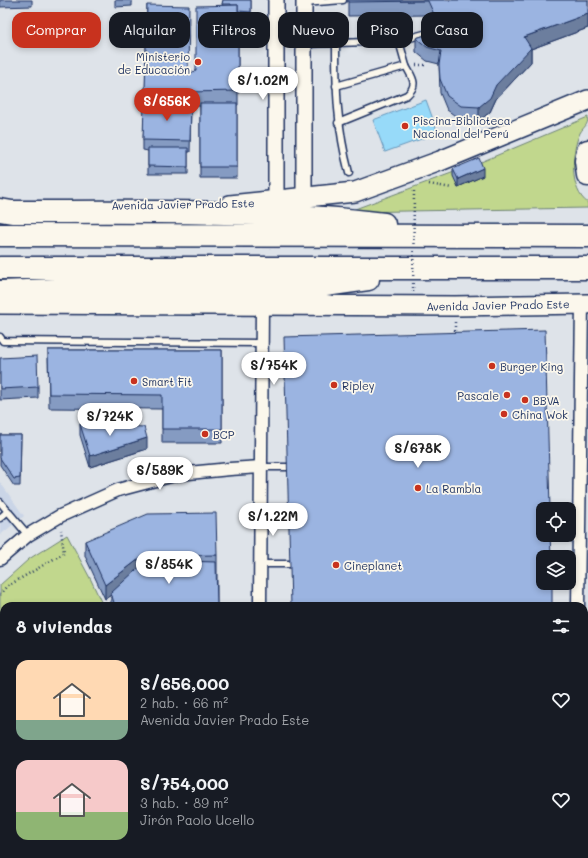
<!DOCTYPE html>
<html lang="es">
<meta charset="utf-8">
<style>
:root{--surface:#171b24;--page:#20242c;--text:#f1f3f6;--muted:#9ea1a6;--accent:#c8321e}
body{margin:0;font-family:Mali,sans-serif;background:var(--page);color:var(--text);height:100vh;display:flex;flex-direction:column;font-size:15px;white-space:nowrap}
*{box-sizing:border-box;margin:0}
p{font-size:13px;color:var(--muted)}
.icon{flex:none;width:22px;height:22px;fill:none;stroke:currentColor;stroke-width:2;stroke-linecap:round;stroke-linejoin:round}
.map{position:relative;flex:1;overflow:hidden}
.sheet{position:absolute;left:0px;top:602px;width:588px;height:256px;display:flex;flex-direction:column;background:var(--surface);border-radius:12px 12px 0 0;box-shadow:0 2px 6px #0003}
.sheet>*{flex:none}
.top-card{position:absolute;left:12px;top:12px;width:564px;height:36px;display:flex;gap:8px}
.tools{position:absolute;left:536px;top:502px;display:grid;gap:8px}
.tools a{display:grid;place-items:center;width:40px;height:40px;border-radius:8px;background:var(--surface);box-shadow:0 2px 6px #0003;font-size:20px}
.price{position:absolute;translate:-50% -34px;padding:0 9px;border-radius:14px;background:#fff;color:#222;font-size:13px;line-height:26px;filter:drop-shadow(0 1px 2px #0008)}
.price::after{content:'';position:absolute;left:50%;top:24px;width:12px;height:9px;margin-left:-6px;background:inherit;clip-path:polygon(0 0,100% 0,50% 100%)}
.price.active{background:var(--accent);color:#fff}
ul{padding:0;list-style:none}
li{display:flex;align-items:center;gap:12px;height:100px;padding:0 16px}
li span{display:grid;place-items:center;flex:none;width:112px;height:80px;border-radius:12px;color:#555}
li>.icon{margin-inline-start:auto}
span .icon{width:48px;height:48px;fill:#fffc;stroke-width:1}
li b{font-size:17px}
h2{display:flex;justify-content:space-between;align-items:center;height:48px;padding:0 16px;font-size:17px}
.pill{padding:0 14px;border-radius:12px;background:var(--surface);box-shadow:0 2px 6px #0003;font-size:14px;line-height:36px}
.pill.active{background:var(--accent);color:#fff}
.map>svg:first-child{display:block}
.built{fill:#cad5e7}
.green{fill:#c1d78d;stroke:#6e8376}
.water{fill:#97daf9;stroke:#6596bb}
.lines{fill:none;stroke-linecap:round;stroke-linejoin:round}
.service-casing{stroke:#1b2f5e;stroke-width:9}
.minor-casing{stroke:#1b2f5e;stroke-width:15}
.tertiary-casing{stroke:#1b2f5e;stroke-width:18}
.primary-casing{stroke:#1b2f5e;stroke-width:22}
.motorway-casing{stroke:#1b2f5e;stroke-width:25}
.path{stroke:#1b2f5e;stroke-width:2.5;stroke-dasharray:1 3;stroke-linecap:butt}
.service{stroke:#fbf7ec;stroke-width:6}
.minor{stroke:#fbf7ec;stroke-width:12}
.tertiary{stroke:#fbf7ec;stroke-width:15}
.primary{stroke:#fbf7ec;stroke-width:19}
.motorway{stroke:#fbf7ec;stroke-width:22}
.path-bridge{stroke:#1b2f5e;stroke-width:2.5;stroke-dasharray:1 3;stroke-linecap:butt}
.wall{fill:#859bc2;stroke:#1b2f5e}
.shaded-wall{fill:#6c7e9e;stroke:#1b2f5e}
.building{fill:#9bb4e1;stroke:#1b2f5e}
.poi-dot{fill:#c8321e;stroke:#fbf7ec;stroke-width:1.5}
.labels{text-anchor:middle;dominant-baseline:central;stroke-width:3.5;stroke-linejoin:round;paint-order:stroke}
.poi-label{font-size:11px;fill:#1b2f5e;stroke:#fbf7ec;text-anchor:start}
.street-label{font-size:11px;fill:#1b2f5e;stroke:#fbf7ec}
</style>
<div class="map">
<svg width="588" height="858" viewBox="0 0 588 858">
<rect width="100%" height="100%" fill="#dee3e9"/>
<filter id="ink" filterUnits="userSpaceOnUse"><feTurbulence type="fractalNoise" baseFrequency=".025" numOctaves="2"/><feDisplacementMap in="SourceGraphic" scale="8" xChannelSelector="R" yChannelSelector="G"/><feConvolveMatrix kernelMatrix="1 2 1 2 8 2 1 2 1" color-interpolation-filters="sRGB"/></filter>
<g filter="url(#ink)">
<g class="built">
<path d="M 0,482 L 24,516 L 0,535 Z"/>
<path d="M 86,854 L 120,854 L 117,858 L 84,858 L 83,857 Z"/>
</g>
<g class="green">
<path d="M 588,117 C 588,126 584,126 580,133 C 571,152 569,190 588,203 L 588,208 L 347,212 L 481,162 Z"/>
<path d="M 67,535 L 91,580 L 103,606 L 4,606 L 4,695 L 0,692 L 0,585 L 29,559 Z"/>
</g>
<path class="water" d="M 426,100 L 438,133 L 385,152 L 373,120 Z"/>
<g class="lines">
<defs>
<g id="service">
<path d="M 304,3 L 343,0"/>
<path d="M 399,41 L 435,31"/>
<path d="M 305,44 L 399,41 L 406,66 L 336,86"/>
<path d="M 336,44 C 336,90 337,127 349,173"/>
<path d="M 338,123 L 407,95 C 419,84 412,78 406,66"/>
<path d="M 0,337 L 3,341 L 262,343"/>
<path d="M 261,467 L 287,467"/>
<path d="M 0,502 L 28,535"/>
<path d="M 0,518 L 8,511"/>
<path d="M 260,564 L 290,564"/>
</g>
<g id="minor">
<path d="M 0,559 L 28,535 L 60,516 L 118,490 L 178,474 L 230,469 L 261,467"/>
<path d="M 260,606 L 262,304"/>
<path d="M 578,606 L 582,304"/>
<path d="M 584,643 L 588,643"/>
<path d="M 0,703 L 4,706"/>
<path d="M 175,854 L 178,858"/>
<path d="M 576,854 L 576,858"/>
<path d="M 283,858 L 294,854"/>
</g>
<g id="tertiary">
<path d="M 276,0 L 276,201"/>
<path d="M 304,0 L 304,198"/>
<path d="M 276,34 L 304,35"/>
</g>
<g id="primary">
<path d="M 230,205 L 355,192 L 440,161 L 588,100"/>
<path d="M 0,304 L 455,306 L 588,304"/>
</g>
<g id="motorway">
<path d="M 588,151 L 586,161 L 588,175"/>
<path d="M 0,210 L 12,212 C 136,212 261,209 384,224"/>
<path d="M 0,235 L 588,236"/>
<path d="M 0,268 L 588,268"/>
<path d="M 0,292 L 55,290 L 294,287 L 325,285 L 368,279"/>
</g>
</defs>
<use href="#service" class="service-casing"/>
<use href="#minor" class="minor-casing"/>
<use href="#tertiary" class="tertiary-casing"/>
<use href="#primary" class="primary-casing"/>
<use href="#motorway" class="motorway-casing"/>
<g class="path">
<path d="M 416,65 L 425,65"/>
<path d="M 429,184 L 452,188"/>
<path d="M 455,322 L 455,335"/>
<path d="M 0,595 L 6,587 L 64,553 L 61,530"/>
</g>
<use href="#service" class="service"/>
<use href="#minor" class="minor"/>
<use href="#tertiary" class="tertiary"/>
<use href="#primary" class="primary"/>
<use href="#motorway" class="motorway"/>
<path class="path-bridge" d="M 413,296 L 414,190"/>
</g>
<g class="wall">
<path d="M 0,0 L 32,0 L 32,6 L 0,7 Z"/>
<path d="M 115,0 L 132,0 L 132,6 L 115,7 Z"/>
<path d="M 223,0 L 251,0 L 251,19 L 238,19 L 238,105 L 237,105 L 237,178 L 200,178 L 200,106 L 191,106 L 190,152 L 188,152 L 188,174 L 148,174 L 148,151 L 143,150 L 143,140 L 145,103 L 147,5 L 188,74 L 196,71 L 222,5 Z"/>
<path d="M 348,0 L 588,0 L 588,28 L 531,49 L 531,62 L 496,99 L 490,112 L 479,121 L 461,120 L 447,110 L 440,93 L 439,64 L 427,61 L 416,52 L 416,38 L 435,32 L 428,15 L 348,16 Z"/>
<path d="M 453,169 L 483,176 L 458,187 L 453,176 Z"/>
<path d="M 48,350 L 222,350 L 222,443 L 162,443 L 162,409 L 49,408 Z"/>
<path d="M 0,358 L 38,387 L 38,398 L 0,400 Z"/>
<path d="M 80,424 L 147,449 L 90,467 L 80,435 Z"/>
<path d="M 0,435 L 21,435 L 20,486 L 14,486 L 0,465 Z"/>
<path d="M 85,541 L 217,555 L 217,606 L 111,606 L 111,595 L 105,599 L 85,556 Z"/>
<path d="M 4,817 L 4,844 L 0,841 L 0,823 Z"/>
<path d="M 20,854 L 51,854 L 51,856 L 50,858 L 20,858 Z"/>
<path d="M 336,854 L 531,854 L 532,858 L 336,858 Z"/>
</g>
<g class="shaded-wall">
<path d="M 588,14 L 588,28 L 531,49 L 531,62 L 496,99 L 490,112 L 479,121 L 479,107 L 496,85 L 524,37 Z"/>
<path d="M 483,168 L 483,176 L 458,187 L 458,179 Z"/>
<path d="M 147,438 L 147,449 L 90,467 L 90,456 Z"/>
<path d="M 149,556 L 149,570 L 111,593 L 111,595 L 105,599 L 105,585 L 139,559 Z"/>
<path d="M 4,760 L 4,768 L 0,774 L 0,767 Z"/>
<path d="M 47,854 L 51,854 L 51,856 L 50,858 L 44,858 Z"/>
</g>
<g class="building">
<path d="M 223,0 L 251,0 L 251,12 L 238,11 L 238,5 L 231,5 L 231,4 L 222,4 Z"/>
<path d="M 348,0 L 588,0 L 588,14 L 524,37 L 531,48 L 496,85 L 490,98 L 479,107 L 461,106 L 447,96 L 440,79 L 439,65 L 441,51 L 427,47 L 416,38 L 441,30 L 428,1 L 348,2 Z"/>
<path d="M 147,5 L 189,6 L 188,74 L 196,71 L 196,6 L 238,5 L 238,91 L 188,92 L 145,91 Z"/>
<path d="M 144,103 L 191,104 L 190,141 L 143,140 Z"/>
<rect x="200" y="103" width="37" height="64"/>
<path d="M 148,148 L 188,148 L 188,167 L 148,166 Z"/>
<path d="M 479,158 L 483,168 L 458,179 L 453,169 Z"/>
<path d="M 545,330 L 550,509 L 543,509 L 543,535 L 550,535 L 551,557 L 543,557 L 543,583 L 552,583 L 552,606 L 291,606 L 284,337 Z"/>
<path d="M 48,350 L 222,350 L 222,429 L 162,429 L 162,395 L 49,394 Z"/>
<path d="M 37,356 L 38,387 L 0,389 L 0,358 Z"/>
<path d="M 80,424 L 144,427 L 147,438 L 90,456 Z"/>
<path d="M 0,435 L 21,435 L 20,478 L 14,479 L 0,458 Z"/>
<path d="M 216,513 L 217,555 L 149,556 L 139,559 L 105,585 L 85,541 L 148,514 Z"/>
<path d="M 147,560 L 216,562 L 217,606 L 115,606 L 111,593 Z"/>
<path d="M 0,752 L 4,754 L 4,760 L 0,767 Z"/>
<path d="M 4,817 L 4,836 L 0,833 L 0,823 Z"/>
<path d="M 23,854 L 47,854 L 44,858 L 28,858 Z"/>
<path d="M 341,854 L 531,854 L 532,858 L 342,858 Z"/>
<path d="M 83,855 L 87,858 L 81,858 Z"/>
</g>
</g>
<g class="poi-dot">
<circle cx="198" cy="62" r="4"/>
<circle cx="405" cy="126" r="4"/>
<circle cx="492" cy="366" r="4"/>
<circle cx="134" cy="381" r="4"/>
<circle cx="334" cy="385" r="4"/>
<circle cx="507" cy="395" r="4"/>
<circle cx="525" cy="400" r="4"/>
<circle cx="504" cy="414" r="4"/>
<circle cx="205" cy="434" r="4"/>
<circle cx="418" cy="488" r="4"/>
<circle cx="336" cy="565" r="4"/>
</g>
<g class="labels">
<g class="poi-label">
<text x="190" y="56" text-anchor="end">Ministerio<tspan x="190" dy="13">de Educación</tspan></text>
<text x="413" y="120">Piscina-Biblioteca<tspan x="413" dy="13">Nacional del Perú</tspan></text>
<text x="500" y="366">Burger King</text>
<text x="142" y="381">Smart Fit</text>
<text x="342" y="385">Ripley</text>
<text x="499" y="395" text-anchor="end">Pascale</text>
<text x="533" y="400">BBVA</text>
<text x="512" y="414">China Wok</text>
<text x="213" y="434">BCP</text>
<text x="426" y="488">La Rambla</text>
<text x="344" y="565">Cineplanet</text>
</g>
<g class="street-label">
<text transform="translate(183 204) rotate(-1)">Avenida Javier Prado Este</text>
<text transform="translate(498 305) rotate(-1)">Avenida Javier Prado Este</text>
</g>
</g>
</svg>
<div class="tools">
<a><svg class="icon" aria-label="locate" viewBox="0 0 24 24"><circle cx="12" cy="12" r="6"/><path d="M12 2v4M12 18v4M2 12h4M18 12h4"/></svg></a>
<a><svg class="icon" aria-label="layers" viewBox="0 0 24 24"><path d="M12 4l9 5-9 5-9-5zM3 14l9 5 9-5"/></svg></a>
</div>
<b class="price" style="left:263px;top:101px">S/1.02M</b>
<b class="price active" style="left:167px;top:122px">S/656K</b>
<b class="price" style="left:274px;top:386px">S/754K</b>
<b class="price" style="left:110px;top:437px">S/724K</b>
<b class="price" style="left:418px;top:469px">S/678K</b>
<b class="price" style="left:160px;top:491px">S/589K</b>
<b class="price" style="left:273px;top:537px">S/1.22M</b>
<b class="price" style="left:169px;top:585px">S/854K</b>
<div class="top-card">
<a class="pill active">Comprar</a>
<a class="pill">Alquilar</a>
<a class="pill">Filtros</a>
<a class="pill">Nuevo</a>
<a class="pill">Piso</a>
<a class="pill">Casa</a>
</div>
<section class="sheet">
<h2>8 viviendas<svg class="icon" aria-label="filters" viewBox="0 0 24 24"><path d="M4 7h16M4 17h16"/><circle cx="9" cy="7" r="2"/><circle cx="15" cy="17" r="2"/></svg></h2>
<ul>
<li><span style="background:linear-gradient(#ffd9b3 75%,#7fa58c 0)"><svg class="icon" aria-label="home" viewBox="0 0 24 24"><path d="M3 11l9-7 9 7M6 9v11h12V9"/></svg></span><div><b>S/656,000</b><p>2 hab. · 66 m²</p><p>Avenida Javier Prado Este</p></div><svg class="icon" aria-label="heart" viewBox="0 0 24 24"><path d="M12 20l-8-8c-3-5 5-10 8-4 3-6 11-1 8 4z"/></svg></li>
<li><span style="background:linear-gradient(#f6c9c9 65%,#8fb573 0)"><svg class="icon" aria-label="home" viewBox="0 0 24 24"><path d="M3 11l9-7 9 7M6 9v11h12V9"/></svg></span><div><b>S/754,000</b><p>3 hab. · 89 m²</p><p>Jirón Paolo Ucello</p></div><svg class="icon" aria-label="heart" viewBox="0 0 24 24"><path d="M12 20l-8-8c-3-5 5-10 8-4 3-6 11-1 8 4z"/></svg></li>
</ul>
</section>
</div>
